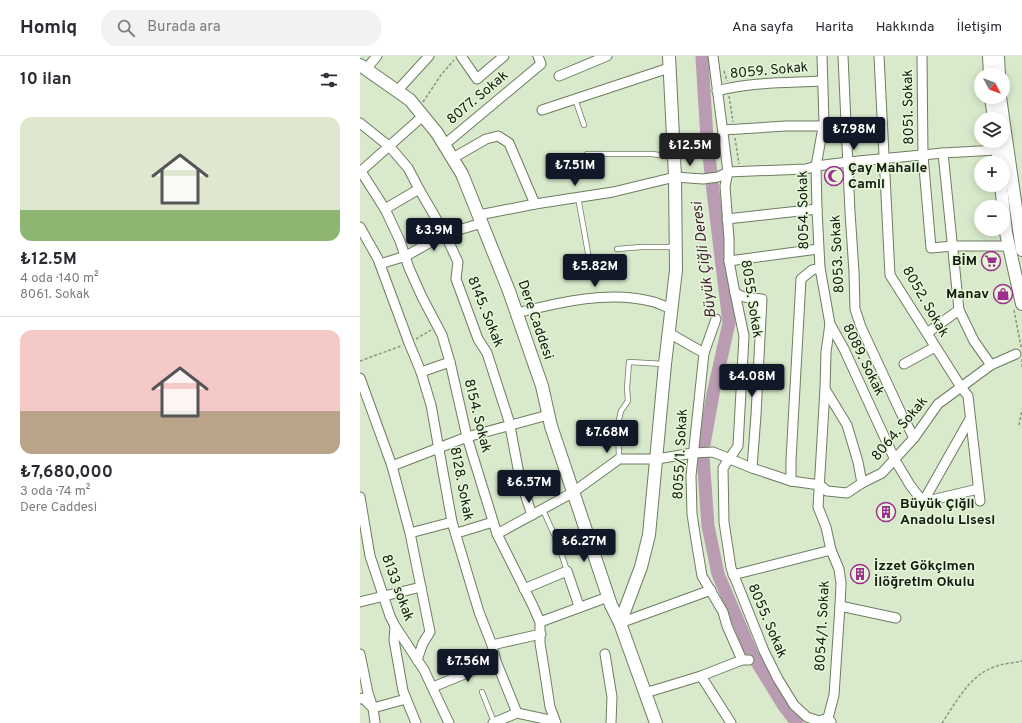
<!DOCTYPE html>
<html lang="tr">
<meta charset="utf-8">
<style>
:root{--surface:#fff;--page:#f2f2f3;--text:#2b2b33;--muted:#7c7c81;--line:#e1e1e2;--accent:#111827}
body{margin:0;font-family:Overpass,sans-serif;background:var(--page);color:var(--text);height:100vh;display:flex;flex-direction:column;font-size:15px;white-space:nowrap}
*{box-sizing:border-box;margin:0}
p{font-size:13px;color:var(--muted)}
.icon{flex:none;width:22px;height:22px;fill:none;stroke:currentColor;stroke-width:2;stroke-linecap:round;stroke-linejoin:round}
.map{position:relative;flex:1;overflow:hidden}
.details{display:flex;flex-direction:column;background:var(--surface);width:360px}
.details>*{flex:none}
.needle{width:26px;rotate:131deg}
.tools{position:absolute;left:614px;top:12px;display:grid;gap:8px}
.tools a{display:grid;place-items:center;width:36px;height:36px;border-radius:50%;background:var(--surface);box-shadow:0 2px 10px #0003;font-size:20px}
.price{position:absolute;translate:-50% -34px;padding:0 9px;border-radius:4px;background:var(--accent);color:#fff;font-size:13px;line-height:26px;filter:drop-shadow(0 1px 2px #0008)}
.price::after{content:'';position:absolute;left:50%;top:24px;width:12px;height:9px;margin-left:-6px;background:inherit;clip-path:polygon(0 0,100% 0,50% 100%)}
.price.current{background:#222;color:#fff}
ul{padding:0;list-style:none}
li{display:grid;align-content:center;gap:8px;height:212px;padding:0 20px}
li+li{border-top:1px solid var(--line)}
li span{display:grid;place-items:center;height:124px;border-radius:12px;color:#555}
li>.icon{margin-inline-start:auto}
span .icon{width:72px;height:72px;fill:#fffc;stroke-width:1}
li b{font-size:17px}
h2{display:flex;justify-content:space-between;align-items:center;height:48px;padding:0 20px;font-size:17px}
header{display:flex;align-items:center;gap:24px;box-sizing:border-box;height:56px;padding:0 20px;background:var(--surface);border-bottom:1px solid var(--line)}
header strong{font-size:19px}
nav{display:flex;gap:22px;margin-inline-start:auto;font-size:14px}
.search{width:280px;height:36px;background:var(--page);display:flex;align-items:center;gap:10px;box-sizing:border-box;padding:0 14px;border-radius:16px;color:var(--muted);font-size:15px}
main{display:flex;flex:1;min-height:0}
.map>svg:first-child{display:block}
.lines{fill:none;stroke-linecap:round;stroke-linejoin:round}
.river{stroke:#b99cb2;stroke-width:13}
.lane-casing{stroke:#6d7d61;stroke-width:6}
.street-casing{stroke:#6d7d61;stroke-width:11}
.secondary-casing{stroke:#6d7d61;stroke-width:14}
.path{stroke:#87947e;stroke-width:1.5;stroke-dasharray:3 2;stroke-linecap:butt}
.lane{stroke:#fff;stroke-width:4.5}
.street{stroke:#fff;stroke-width:9}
.secondary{stroke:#fff;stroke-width:12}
.labels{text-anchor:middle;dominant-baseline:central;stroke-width:3;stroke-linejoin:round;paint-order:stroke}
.street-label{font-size:14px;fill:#141a10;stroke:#e5f7d8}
.poi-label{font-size:14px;font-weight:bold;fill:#141a10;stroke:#e5f7d8;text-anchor:start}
.water-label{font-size:15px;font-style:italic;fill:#482141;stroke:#e5f7d8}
</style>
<header>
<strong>Homiq</strong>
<div class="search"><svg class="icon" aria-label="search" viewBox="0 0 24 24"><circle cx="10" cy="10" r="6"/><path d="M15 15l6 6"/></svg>Burada ara</div>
<nav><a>Ana sayfa</a><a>Harita</a><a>Hakkında</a><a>İletişim</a></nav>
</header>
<main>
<section class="details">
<h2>10 ilan<svg class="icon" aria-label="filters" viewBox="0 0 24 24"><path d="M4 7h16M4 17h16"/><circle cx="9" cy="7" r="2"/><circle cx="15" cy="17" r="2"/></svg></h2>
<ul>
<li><span style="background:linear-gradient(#dfe7d0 75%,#8fb573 0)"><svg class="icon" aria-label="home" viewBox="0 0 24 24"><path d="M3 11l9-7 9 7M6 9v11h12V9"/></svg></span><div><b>₺12.5M</b><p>4 oda · 140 m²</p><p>8061. Sokak</p></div></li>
<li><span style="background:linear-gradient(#f6c9c9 65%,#b9a48a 0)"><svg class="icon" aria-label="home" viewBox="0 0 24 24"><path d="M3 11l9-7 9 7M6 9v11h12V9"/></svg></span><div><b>₺7,680,000</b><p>3 oda · 74 m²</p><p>Dere Caddesi</p></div></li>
</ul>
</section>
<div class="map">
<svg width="662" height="667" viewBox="0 0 662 667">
<rect width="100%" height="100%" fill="#d8eacb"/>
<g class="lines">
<g class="river">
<path d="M 342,2 L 347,83 L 351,117"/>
<path d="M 343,394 L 353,338 L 369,267 L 352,127"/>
<path d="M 343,401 L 348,470 L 358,518 L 392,598 L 424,650 L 437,667"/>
</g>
<defs>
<g id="lane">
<path d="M 215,43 L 224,69"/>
<path d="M 227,98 L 292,98 L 313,101"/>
<path d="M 218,141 L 228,197"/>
<path d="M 257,193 L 281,191 L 315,191"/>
<path d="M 259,403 L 258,368 L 261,355 L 268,345 L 267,332 L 269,306 L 304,308"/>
<path d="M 183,454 L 198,487 L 207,515"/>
<path d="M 122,636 L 134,666"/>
</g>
<g id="street">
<path d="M 101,0 L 117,23 L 144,0"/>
<path d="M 353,0 L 368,116 L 365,130 L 369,183 L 369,205 L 375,237 L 384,280 L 378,390 L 363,412 L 364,466 L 371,512 L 404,595 L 418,623 L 434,649 L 447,661 L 459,665 L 468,662"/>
<path d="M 462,0 L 464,66 L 456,110 L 457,153 L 460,212 L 470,268 L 484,293 L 535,404 L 550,429 L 563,446 L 618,433"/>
<path d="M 483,0 L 490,156 L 494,216 L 495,253 L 501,271 L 541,357 L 554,382"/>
<path d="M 519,0 L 530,219 L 601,331 L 608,340 L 620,445"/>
<path d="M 562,0 L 563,100 L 571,192 L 593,190 L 649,190"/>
<path d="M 6,13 L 17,0"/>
<path d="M 199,20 L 247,0"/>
<path d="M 37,35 L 69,0"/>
<path d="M 357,35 C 390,26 428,27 462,25"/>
<path d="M 182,54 L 309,12"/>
<path d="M 0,67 L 30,91 L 48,112 L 59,133 L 85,178 L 98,206 L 96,223 L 118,283 L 127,297 L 149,365 L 160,423 L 172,459"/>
<path d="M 363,74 L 426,70 L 463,70"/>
<path d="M 84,89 L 181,8 L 178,0"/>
<path d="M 583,97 L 599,254 L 614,285 L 631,309"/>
<path d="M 93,102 L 126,83 L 138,80 L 149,87 L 175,148"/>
<path d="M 0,114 L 25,153 L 40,185 L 49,212 L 62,241 L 82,279 L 90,306 L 107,381 L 137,478 L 173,550 L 180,566 L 180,587 L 184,612 L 190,651 L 196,667"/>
<path d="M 0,116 L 63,60"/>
<path d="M 25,153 L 59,133"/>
<path d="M 119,159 L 175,148 L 253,136 L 315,121 L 343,123 L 358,121 L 368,116 L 446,113 L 456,110 L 488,106 L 583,97 L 637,94"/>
<path d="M 367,163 L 457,153"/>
<path d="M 0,171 L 18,203 L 49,287 L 61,316 L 71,349 L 92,466 L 119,556 L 132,589 L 136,605 L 157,657 L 194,665"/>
<path d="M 369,205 L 458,193"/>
<path d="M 20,208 L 46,200 L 85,178 L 122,167"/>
<path d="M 375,237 L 384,241 L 402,243 L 396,359 L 392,412"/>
<path d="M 157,257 C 200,246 250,234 294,246 C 300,248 306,251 312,253"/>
<path d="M 470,268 L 466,296 L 465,333 L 487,369 L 498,406 L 502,427"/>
<path d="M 309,277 L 344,297 L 331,420 L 332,458 L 336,484 L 342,520 L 363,556 L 367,570 L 382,604"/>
<path d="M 567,277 L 599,254"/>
<path d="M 344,297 L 356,263"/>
<path d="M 544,308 L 575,291"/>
<path d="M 61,316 L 90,306"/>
<path d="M 0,322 L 32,410 L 50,477 L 70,576 L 63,587 L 57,604"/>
<path d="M 465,333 L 458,451 L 466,471 L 471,494 L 479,513 L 481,527 L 480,550 L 474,639 L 468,662 L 471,666"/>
<path d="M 32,410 L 107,381 L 188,359"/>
<path d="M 431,425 L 431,404 L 441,223 L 452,214 L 460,212"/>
<path d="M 0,441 L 10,500 L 30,560 L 35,570 L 64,614 L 89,667"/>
<path d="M 563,446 L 610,363"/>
<path d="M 50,477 L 92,466"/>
<path d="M 97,477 L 133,466"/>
<path d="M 137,478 L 212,437 L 259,403 L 297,403 L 333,397 L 353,396 L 392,412 L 431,425 L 460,429 L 467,435 L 487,437 L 502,427 L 522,417 L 554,382 L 578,348 L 631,309 L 656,298"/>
<path d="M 373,519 L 471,494"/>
<path d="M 164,533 L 207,515 L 218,547 L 218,552"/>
<path d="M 0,546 L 61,531"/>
<path d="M 480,550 L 536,562"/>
<path d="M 180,566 L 248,541"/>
<path d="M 260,567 L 351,534"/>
<path d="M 35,570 L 34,584 L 43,635 L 56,667"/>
<path d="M 132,589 L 181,578"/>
<path d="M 0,598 L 8,637 L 13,652 L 46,643"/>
<path d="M 245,598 L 252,641 L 251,667"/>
<path d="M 341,620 L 371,667"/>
<path d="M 73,631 L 136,605"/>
<path d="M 285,637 L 341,620 L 382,604 L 389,604"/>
<path d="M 0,643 L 3,642 L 13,652 L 15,667"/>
<path d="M 133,667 L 157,657"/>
</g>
<g id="secondary">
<path d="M 629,0 L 630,19"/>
<path d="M 638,0 L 639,19"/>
<path d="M 0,9 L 50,44 L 77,77 L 102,118 L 149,235 L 182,330 L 191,370 L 251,549 L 260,567 L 296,667"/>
<path d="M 631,41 L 634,63"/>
<path d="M 640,41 L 662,194"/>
<path d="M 636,85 L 639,107"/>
<path d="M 641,129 L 646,177 L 662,248"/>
<path d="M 260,567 L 281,511 L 289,479 L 305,308 L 316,214 L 315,121 L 309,0"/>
</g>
</defs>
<use href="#lane" class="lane-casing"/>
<use href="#street" class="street-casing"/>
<use href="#secondary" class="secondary-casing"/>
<g class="path">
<path d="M 364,15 L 367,25"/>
<path d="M 369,40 L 373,66"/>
<path d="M 63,46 L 81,19 L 94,4"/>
<path d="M 375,82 L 379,108"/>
<path d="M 654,254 L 661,291"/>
<path d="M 56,283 L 71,274"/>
<path d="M 662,303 L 662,311"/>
<path d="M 0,305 L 41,290"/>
<path d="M 659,369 L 662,354"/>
<path d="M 582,667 C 597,645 610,618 637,610 C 645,607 654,607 662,605"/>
</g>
<use href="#lane" class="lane"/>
<use href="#street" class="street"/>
<use href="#secondary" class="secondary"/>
</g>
<defs>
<symbol id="mosque-ring" viewBox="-11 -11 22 22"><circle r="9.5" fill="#e5f7d8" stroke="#9f2f8e" stroke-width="1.5"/><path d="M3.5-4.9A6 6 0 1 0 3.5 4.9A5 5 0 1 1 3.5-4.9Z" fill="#9f2f8e"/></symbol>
<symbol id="supermarket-ring" viewBox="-11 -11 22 22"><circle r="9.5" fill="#e5f7d8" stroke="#9f2f8e" stroke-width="1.5"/><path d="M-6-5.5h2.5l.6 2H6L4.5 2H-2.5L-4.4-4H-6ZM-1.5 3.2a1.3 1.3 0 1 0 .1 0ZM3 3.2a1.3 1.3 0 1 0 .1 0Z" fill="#9f2f8e"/></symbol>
<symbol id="shop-ring" viewBox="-11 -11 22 22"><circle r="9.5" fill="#e5f7d8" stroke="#9f2f8e" stroke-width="1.5"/><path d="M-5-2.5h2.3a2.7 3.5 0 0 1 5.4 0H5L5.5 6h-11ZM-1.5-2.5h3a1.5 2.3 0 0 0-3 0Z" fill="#9f2f8e"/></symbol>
<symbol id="building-ring" viewBox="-11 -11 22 22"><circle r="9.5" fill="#e5f7d8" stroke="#9f2f8e" stroke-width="1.5"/><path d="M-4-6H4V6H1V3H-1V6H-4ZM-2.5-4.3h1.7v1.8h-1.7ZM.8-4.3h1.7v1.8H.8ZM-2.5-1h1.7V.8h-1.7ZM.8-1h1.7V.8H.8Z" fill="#9f2f8e"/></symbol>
</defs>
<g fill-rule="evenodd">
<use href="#mosque-ring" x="463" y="109" width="22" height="22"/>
<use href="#supermarket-ring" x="620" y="194" width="22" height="22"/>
<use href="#shop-ring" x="632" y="227" width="22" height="22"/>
<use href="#building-ring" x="515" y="445" width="22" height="22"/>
<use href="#building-ring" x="489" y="507" width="22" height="22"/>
</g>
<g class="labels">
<g class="street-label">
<text transform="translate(409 15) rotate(-5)">8059. Sokak</text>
<text transform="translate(118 42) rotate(-40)">8077. Sokak</text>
<text transform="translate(549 51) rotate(-91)">8051. Sokak</text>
<text transform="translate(444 154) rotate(-91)">8054. Sokak</text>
<text transform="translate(478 198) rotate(-93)">8053. Sokak</text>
<text transform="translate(391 243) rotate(81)">8055. Sokak</text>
<text transform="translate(565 246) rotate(60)">8052. Sokak</text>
<text transform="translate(125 256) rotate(68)">8145. Sokak</text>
<text transform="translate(175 264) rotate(71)">Dere Caddesi</text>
<text transform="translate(503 304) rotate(64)">8089. Sokak</text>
<text transform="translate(117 360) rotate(76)">8154. Sokak</text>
<text transform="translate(540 373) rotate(-50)">8064. Sokak</text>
<text transform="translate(321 398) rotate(-87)">8055/1. Sokak</text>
<text transform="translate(101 428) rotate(79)">8128. Sokak</text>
<text transform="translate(37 532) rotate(70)">8133 sokak</text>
<text transform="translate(407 565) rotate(67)">8055. Sokak</text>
<text transform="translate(463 570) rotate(-87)">8054/1. Sokak</text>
</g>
<g class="poi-label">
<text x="488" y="112">Çay Mahalle<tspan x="488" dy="16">Camii</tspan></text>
<text x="617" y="205" text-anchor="end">BİM</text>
<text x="629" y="238" text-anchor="end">Manav</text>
<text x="540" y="448">Büyük Çiğli<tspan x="540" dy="16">Anadolu Lisesi</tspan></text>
<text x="514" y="510">İzzet Gökçimen<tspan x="514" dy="16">İlöğretim Okulu</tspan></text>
</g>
<g class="water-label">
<text transform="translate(345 204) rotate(-97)">Büyük Çiğli Deresi</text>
</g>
</g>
</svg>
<div class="tools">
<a><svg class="needle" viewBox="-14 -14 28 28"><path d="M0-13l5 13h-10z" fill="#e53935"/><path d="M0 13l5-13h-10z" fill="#7c7c81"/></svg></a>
<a><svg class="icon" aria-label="layers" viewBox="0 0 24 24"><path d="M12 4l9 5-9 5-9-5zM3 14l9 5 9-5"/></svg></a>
<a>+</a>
<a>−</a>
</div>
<b class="price" style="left:494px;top:95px">₺7.98M</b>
<b class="price current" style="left:330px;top:111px">₺12.5M</b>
<b class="price" style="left:215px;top:131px">₺7.51M</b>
<b class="price" style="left:74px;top:196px">₺3.9M</b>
<b class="price" style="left:235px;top:232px">₺5.82M</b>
<b class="price" style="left:392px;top:342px">₺4.08M</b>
<b class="price" style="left:247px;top:398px">₺7.68M</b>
<b class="price" style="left:169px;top:448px">₺6.57M</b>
<b class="price" style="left:224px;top:507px">₺6.27M</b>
<b class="price" style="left:108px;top:627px">₺7.56M</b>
</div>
</main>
